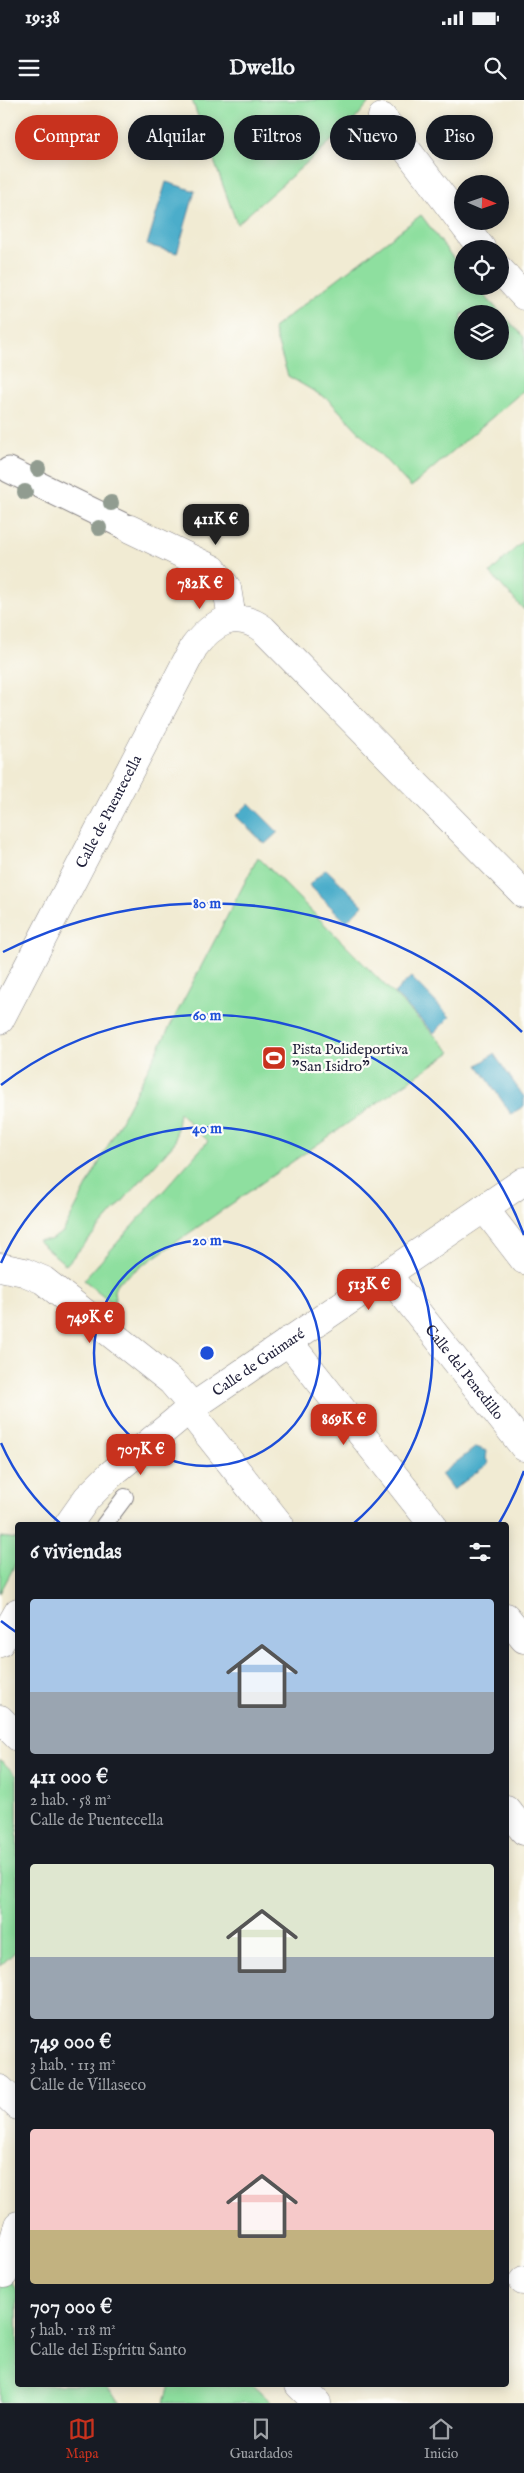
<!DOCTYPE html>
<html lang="es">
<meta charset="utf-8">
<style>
:root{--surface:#171b24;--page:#20242c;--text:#f1f3f6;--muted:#9ea1a6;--line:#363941;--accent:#c8321e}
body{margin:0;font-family:"IM FELL English",serif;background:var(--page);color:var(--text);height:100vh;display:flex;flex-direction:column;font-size:19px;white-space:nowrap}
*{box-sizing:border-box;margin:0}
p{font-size:16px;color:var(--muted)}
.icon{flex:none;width:28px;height:28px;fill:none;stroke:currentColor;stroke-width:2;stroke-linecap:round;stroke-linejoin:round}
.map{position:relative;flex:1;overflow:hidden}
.drawer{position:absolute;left:15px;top:1422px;width:494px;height:865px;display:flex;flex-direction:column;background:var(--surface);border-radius:5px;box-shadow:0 2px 12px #0003}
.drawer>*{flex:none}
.top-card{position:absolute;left:15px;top:15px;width:495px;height:45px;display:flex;gap:10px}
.needle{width:32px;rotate:92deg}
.fabs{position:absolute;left:454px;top:75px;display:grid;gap:10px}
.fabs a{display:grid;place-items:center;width:55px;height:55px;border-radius:50%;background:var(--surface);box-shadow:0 2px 12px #0003;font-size:25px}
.price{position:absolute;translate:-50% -42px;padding:0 11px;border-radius:10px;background:var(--accent);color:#fff;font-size:16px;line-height:32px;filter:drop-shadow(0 1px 2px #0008)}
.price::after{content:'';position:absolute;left:50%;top:30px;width:15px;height:11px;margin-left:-8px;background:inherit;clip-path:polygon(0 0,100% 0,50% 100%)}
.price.current{background:#222;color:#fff}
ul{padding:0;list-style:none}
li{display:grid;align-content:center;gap:10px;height:265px;padding:0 15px}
li span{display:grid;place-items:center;height:155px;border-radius:5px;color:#555}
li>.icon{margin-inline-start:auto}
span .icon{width:90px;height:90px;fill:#fffc;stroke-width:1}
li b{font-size:21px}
h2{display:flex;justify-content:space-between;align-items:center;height:60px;padding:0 15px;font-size:21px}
.tag{padding:0 18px;border-radius:22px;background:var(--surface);box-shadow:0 2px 12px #0003;font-size:18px;line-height:45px}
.tag.current{background:var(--accent);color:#fff}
.status{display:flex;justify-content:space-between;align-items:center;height:35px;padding:0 25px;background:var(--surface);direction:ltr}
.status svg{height:14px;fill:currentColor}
header{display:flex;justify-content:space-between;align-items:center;height:65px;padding:0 15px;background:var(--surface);font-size:22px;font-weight:700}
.menu{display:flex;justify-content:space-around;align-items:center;height:70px;border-top:1px solid var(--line);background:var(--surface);font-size:14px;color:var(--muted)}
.menu a{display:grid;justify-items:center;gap:2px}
.menu .current{color:var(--accent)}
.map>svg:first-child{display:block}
.green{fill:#8edf9f;stroke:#58806d;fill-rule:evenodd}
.water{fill:#4badca;stroke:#366882}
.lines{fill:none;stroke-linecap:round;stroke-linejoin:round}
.service-casing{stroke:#8a8687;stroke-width:18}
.pedestrian-casing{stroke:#8a8687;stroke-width:27}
.minor-casing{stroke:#8a8687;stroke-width:29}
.service{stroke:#fff;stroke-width:16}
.pedestrian{stroke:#fff;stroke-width:25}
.minor{stroke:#fff;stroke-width:28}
.tree{fill:#919c90}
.ring{fill:none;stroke:#1d4ed8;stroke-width:2.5}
.labels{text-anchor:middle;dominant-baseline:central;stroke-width:4.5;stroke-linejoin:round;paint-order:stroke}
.street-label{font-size:15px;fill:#22223b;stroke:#fdfcf7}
.poi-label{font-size:15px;fill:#22223b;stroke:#fdfcf7;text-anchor:start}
.centre{fill:#1d4ed8;stroke:#fdfcf7;stroke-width:2.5}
.ring-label{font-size:15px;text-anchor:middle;font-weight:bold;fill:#1d4ed8;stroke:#fdfcf7;stroke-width:4.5;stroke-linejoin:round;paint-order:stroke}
</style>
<div class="status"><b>19:38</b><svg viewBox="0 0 49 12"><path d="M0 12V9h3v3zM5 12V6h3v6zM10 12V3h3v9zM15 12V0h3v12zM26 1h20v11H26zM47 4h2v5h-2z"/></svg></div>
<header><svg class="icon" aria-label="menu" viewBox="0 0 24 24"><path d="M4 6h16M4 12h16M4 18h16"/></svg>Dwello<svg class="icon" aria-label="search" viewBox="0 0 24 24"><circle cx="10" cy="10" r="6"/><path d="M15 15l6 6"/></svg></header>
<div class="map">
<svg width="524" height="2303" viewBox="0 0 524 2303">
<rect width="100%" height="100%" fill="#fdfcf7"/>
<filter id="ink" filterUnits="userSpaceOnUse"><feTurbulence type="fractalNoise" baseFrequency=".02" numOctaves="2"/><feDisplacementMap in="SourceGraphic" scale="10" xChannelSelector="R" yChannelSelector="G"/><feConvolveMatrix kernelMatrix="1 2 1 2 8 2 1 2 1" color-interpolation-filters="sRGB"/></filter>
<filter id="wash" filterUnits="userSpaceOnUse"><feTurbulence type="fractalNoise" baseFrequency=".0096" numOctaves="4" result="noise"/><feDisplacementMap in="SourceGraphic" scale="20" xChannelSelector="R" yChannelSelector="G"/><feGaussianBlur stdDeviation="1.12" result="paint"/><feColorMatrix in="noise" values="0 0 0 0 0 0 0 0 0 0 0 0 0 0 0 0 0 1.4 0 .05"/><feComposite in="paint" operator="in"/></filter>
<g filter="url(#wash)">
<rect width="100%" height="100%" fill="#f1ebd3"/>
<g class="green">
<path d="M 192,0 L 371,0 L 352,23 L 237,124 Z"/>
<path d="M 421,115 L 462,170 L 462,186 L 475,186 L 524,237 L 524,290 L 411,387 L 329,300 L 288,276 L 273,228 ZM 462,214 L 500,214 L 500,251 L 462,251 Z"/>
<path d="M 524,440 L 524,510 L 490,473 Z"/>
<path d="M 258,757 L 451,952 L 117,1183 L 114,1191 L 116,1206 L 84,1180 L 208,1041 L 179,1012 L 175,1042 L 66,1165 L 37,1140 L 50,1140 L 63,1132 Z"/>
<path d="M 0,1437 L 18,1439 L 17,1461 L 0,1493 Z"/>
<path d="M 0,1659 L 17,1676 L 18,1849 L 0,1866 Z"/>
<path d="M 0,2169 L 17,2189 L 18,2285 L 105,2285 L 121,2303 L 0,2303 Z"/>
<path d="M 169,2285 L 253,2285 L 272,2303 L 164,2303 Z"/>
</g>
<g class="water">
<path d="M 166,82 L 195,91 L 177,153 L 147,145 Z"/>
<path d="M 249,703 L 278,732 L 265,744 L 236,716 Z"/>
<path d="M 326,769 L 363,805 L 346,822 L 309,785 Z"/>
<path d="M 411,877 L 450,917 L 434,933 L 394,893 Z"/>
<path d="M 494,954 L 524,997 L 524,1006 L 511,1014 L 478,965 Z"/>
<path d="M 476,1347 L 487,1351 L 486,1359 L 489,1363 L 453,1390 L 441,1374 Z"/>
</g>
</g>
<g filter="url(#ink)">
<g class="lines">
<defs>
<path id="service" d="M 104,1425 L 125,1397"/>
<path id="pedestrian" d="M 9,370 L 130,429"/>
<g id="minor">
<path d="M 382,17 L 482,149"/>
<path d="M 500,170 L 524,196"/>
<path d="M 130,429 L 213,469 L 227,488 L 232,519"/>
<path id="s1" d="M 0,920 L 194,547 C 213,522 235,509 263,529 L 524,794"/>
<path d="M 484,1108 L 524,1160"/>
<path d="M 0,1167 L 24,1172 L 43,1180 L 171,1281 L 187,1300 L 199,1323 L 280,1425"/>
<path id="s2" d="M 387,1174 L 524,1347"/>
<path d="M 288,1241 L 433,1425"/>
<path id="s3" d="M 68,1425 L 87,1398 L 110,1375 L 191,1308 L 524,1081"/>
<path d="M 506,1517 L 524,1539"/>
<path d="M 0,1543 L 18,1512"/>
<path d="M 0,1619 L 18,1637"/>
<path d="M 506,1709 L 524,1731"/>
<path d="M 0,1989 L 18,2006"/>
<path d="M 4,2174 L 18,2125"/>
<path d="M 523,2181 L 524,2180"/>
<path d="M 299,2285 L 317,2303"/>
</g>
</defs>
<use href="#service" class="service-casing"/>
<use href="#pedestrian" class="pedestrian-casing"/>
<use href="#minor" class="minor-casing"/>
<use href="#service" class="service"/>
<use href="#pedestrian" class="pedestrian"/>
<use href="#minor" class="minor"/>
</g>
<g class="tree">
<circle cx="38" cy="369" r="8"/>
<circle cx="25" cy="392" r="8"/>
<circle cx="111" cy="403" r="8"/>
<circle cx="99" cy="428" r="8"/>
</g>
</g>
<g class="ring">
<circle cx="207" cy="1253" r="113"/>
<path d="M61 1424A225 225 0 0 1 1 1343M1 1163A225 225 0 1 1 353 1424"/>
<path d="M524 1371A338 338 0 0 1 498 1425M16 1532A338 338 0 0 1 1 1521M1 985A338 338 0 0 1 524 1135"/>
<path d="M3 852A450 450 0 0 1 522 932"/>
</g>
<defs>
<symbol id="stadium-square" viewBox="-11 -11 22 22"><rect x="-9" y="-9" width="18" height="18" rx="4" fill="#c8321e" stroke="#fdfcf7"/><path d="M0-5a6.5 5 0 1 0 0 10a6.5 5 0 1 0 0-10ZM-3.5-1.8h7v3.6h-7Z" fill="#fff"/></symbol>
</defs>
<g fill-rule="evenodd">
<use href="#stadium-square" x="260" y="944" width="28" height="28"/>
</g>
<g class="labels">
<g class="street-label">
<text stroke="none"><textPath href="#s1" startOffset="235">Calle de Puentecella</textPath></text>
<text stroke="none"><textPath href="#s3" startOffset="252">Calle de Guimaré</textPath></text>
<text stroke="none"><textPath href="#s2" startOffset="125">Calle del Penedillo</textPath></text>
</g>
<g class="poi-label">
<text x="292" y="949">Pista Polideportiva<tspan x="292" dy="17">"San Isidro"</tspan></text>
</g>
</g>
<circle cx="207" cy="1253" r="8" class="centre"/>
<g class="ring-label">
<text x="207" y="808">80 m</text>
<text x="207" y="920">60 m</text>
<text x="207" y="1033">40 m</text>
<text x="207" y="1145">20 m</text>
</g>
</svg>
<div class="fabs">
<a><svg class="needle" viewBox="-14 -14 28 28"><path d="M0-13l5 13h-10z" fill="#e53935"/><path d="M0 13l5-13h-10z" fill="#9ea1a6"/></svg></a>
<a><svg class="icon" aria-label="locate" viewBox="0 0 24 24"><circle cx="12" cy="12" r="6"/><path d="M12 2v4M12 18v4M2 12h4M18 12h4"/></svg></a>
<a><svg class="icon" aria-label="layers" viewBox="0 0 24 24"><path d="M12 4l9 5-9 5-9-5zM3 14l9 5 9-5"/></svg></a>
</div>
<b class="price current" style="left:216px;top:446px">411K €</b>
<b class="price" style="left:200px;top:510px">782K €</b>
<b class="price" style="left:369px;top:1211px">513K €</b>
<b class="price" style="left:90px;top:1244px">749K €</b>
<b class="price" style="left:344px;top:1346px">869K €</b>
<b class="price" style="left:141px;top:1376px">707K €</b>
<div class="top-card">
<a class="tag current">Comprar</a>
<a class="tag">Alquilar</a>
<a class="tag">Filtros</a>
<a class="tag">Nuevo</a>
<a class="tag">Piso</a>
</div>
<section class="drawer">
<h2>6 viviendas<svg class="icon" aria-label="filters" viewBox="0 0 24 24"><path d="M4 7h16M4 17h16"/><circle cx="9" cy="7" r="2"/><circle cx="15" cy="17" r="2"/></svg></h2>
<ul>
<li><span style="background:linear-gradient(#a9c7e8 60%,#9aa5b1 0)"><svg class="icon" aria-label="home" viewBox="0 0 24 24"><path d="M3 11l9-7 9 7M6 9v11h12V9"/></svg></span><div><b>411 000 €</b><p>2 hab. · 58 m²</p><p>Calle de Puentecella</p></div></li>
<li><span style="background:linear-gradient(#dfe7d0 60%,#9aa5b1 0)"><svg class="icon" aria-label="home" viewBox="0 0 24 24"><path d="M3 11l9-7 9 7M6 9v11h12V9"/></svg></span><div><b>749 000 €</b><p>3 hab. · 113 m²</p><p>Calle de Villaseco</p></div></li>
<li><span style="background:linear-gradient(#f6c9c9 65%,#c2b280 0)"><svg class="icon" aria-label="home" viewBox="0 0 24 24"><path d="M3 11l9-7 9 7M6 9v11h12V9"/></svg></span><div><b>707 000 €</b><p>5 hab. · 118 m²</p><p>Calle del Espíritu Santo</p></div></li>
</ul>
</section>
</div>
<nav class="menu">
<a class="current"><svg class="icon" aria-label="map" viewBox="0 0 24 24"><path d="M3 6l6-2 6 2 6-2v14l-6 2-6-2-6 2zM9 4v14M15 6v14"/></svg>Mapa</a>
<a><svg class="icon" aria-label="saved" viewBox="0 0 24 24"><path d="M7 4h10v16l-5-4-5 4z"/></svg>Guardados</a>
<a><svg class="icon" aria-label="home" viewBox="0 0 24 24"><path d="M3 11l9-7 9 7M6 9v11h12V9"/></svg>Inicio</a>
</nav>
